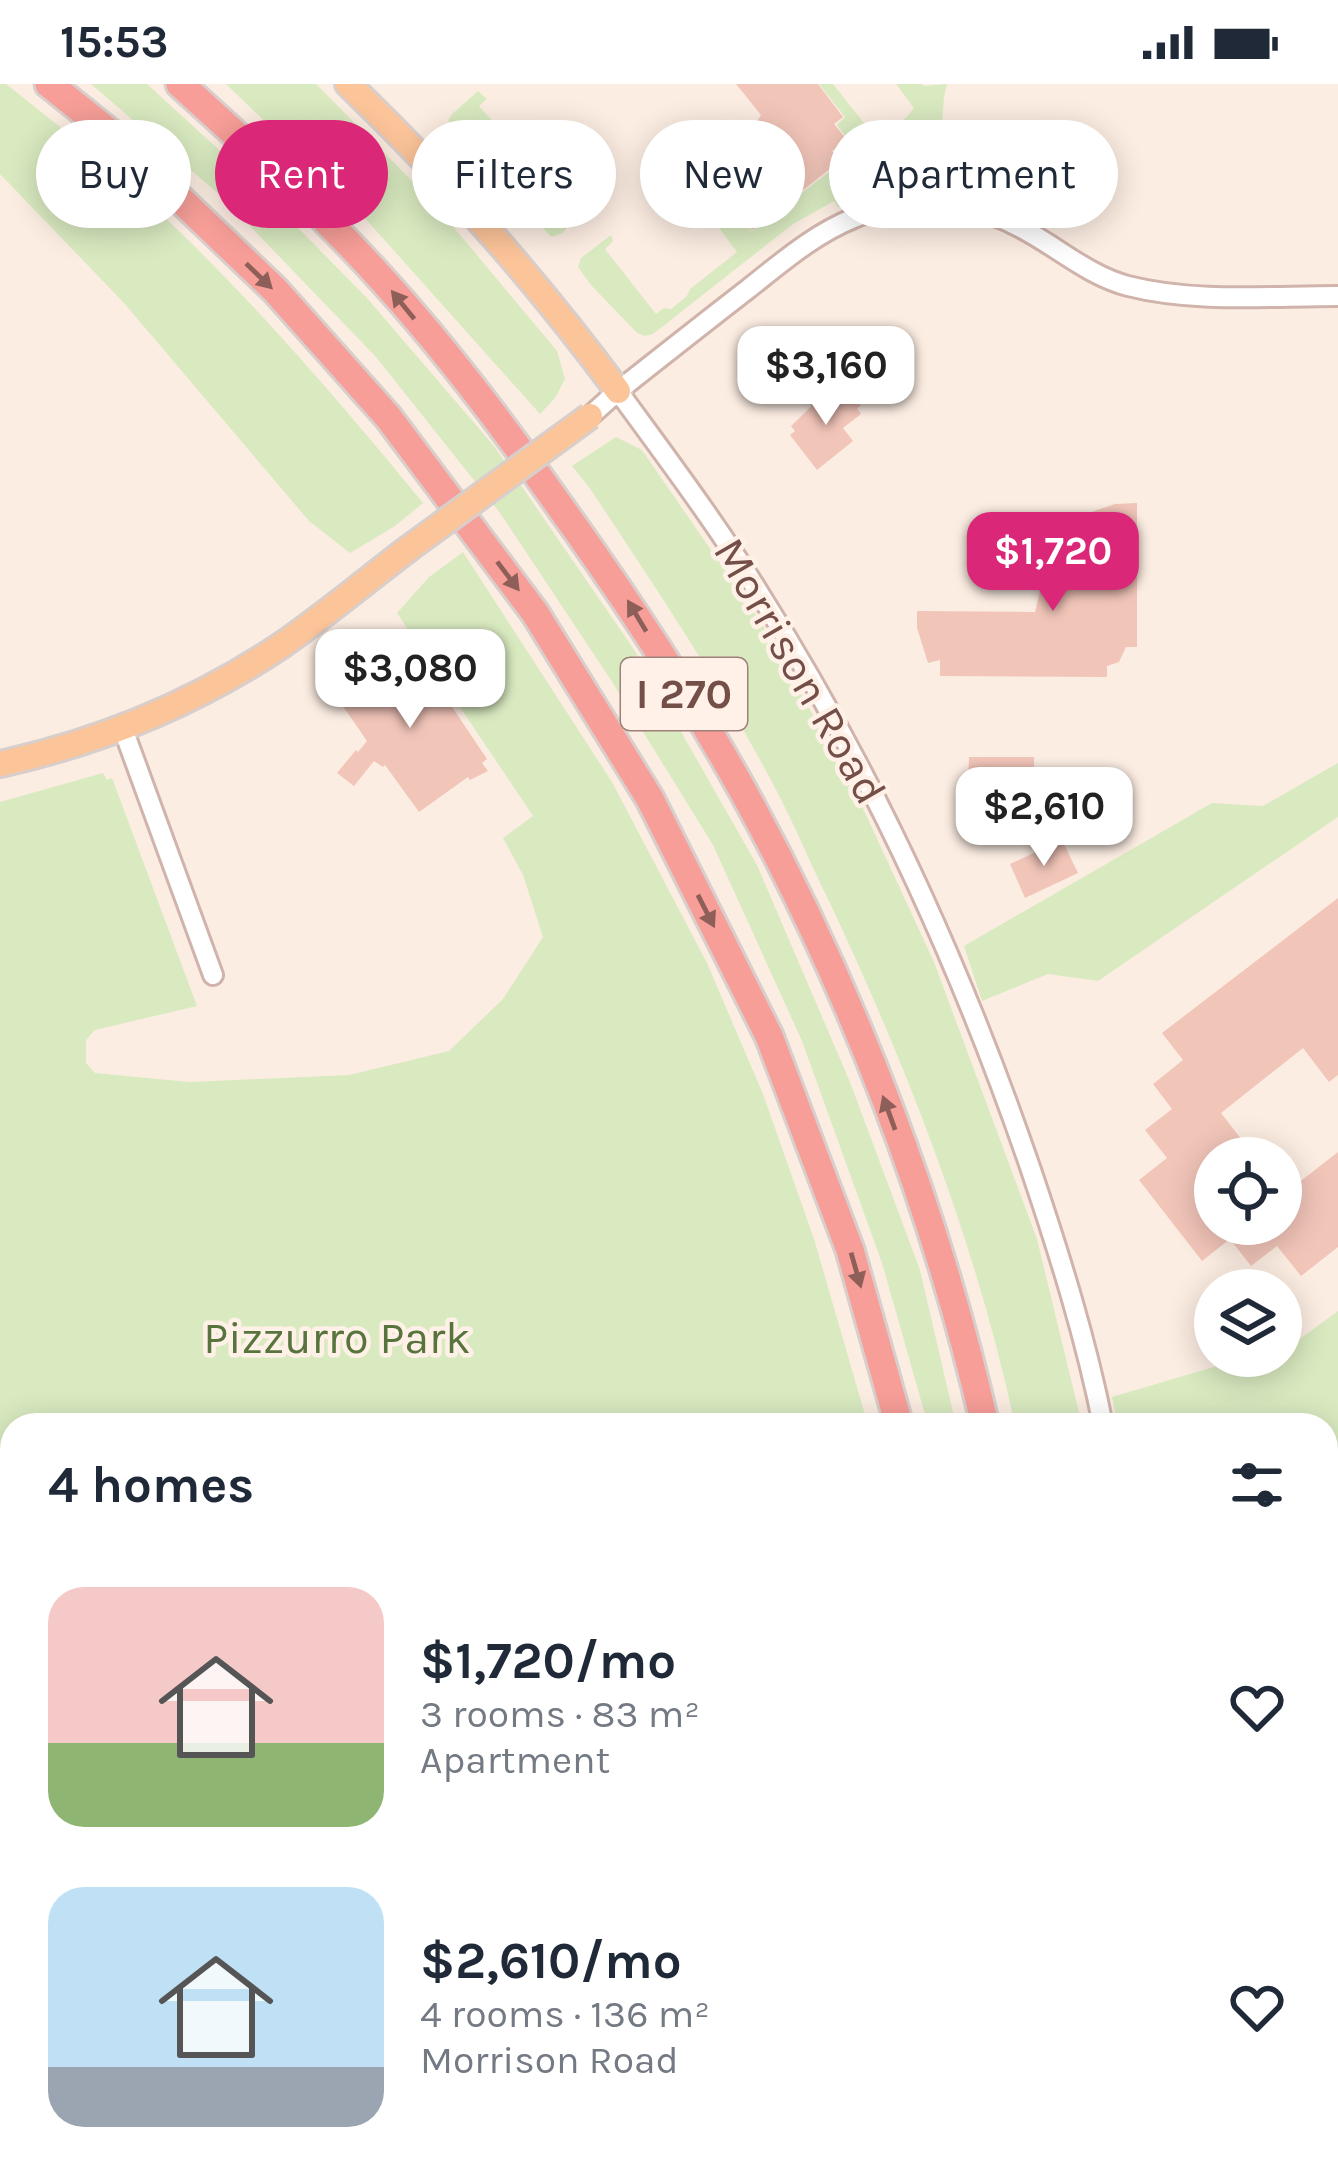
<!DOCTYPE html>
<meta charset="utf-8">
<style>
:root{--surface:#fff;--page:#f6f6f7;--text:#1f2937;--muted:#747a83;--accent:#db2777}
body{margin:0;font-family:Karla,sans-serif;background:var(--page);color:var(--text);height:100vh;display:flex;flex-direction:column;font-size:45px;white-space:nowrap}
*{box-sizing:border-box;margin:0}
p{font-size:39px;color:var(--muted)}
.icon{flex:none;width:66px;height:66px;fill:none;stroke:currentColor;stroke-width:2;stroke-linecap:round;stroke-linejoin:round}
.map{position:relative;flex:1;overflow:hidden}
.drawer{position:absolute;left:0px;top:1329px;width:1338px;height:771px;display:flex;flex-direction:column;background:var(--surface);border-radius:36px 36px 0 0;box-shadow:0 6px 30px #0003}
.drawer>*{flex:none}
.hud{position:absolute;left:36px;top:36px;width:1266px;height:108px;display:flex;gap:24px}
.controls{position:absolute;left:1194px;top:1053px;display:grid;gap:24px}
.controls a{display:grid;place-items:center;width:108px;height:108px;border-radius:50%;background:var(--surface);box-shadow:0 6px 30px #0003;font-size:60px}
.price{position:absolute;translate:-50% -102px;padding:0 27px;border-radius:24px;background:#fff;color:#222;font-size:39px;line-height:78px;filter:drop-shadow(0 3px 6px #0008)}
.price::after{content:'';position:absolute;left:50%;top:72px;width:36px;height:27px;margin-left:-18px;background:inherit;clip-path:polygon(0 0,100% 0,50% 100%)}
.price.on{background:var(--accent);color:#fff}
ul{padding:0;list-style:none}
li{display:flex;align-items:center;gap:36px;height:300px;padding:0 48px}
li span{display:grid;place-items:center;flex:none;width:336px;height:240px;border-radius:36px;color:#555}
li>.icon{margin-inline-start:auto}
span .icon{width:144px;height:144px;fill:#fffc;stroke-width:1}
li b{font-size:51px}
h2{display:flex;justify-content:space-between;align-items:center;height:144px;padding:0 48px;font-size:51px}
.pill{padding:0 42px;border-radius:54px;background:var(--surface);box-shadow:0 6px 30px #0003;font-size:42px;line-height:108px}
.pill.on{background:var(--accent);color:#fff}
.status{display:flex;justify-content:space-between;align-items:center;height:84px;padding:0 60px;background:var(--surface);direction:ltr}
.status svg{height:33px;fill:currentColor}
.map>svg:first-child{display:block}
.green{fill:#d9eac0}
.water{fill:#b6e6e3;stroke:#9cd8d5;stroke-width:3}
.building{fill:#f2c5b9}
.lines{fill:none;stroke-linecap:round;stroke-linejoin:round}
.minor-casing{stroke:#d0b4ab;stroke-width:24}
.major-casing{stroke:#d8cecc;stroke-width:30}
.highway-casing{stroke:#d8cecc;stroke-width:33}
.minor{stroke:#fff;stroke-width:18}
.major{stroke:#fcc499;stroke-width:24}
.highway{stroke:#f79e98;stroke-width:27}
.major-bridge-casing{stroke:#d8cecc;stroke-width:30;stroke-linecap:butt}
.major-bridge{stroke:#fcc499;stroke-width:24}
.oneway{fill:#8e5f58}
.labels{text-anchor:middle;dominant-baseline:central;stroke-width:9;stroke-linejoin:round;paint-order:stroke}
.shield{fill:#fff1e8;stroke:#9e8078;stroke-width:3}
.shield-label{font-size:42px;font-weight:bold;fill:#744f48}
.street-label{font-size:45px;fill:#744f48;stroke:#fff1e8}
.park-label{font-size:45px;fill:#58743d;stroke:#fff1e8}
</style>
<div class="status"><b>15:53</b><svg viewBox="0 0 49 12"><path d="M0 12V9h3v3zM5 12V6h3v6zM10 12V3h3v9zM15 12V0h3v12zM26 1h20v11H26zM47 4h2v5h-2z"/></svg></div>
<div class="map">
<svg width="1338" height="2099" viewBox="0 0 1338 2099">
<rect width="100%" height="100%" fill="#fcede2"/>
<g class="green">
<path d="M 0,0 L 6,0 C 42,29 79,57 114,87 C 228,187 327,302 423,419 L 395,442 L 350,469 L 309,437 L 124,219 L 0,90 Z"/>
<path d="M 91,0 L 147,0 L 240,85 L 366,213 L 494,362 L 635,567 L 757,781 L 850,998 L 920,1186 L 956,1341 L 928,1341 L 882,1179 L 802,957 L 713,761 L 611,596 L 500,429 L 376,273 L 221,112 Z"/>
<path d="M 226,0 L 316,0 L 430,115 L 557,267 L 565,295 L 555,314 L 540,330 L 363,132 Z"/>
<path d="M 819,0 L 833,0 L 875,53 C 892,47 904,38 914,24 L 896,0 L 922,0 L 924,2 L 947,0 L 944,13 L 939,83 L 927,101 L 916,105 L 873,111 L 838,123 L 834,117 L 793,140 L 653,250 L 645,252 L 637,249 L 591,201 L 578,183 L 581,174 L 611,151 L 613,157 L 605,165 L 656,230 L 664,224 L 671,225 L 687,212 L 690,205 L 737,168 L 713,136 L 724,126 L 733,138 L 740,134 L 752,147 L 841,79 L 834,68 L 848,56 L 837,41 L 845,33 Z"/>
<path d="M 478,7 L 487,15 L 479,22 L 568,121 L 575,116 L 582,121 L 563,149 L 551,153 L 448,37 L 451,31 Z"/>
<path d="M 738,51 L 747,64 L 725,83 L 736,98 L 721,109 L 727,119 L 710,132 L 692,110 L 718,90 Z"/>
<path d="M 616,353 L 642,366 L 764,543 L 855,707 L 934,878 L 1037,1155 L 1082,1341 L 1015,1341 C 976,1159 908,985 829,817 C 810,779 794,739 774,702 C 720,599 655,503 591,406 L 572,382 Z"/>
<path d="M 463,468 L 612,698 L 707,879 L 763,1010 L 814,1155 L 868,1341 L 12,1341 L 12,1381 L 0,1381 L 0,718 L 103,689 L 107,696 L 112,694 L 197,922 L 95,946 L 86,956 L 86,979 L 95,989 L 190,998 L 349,991 L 449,967 L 503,915 L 543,853 L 523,791 L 503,754 L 533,732 L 397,529 L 429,493 Z"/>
<path d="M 1338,679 L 1338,733 L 1098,897 L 1048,890 L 982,917 L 964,862 L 1212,719 L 1263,722 Z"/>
<path d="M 1338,1227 L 1338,1440 L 1326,1442 L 1326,1341 L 1118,1341 L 1112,1313 L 1251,1272 L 1281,1272 L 1281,1262 L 1297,1257 Z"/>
<path d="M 12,1530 L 12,2088 L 758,2088 L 735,2099 L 618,2099 L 528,2091 L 492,2099 L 0,2099 L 0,1531 Z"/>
<path d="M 1338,1818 L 1338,1985 L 1326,1988 L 1326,1820 Z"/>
<path d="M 841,2088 L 940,2088 L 939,2099 L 837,2099 Z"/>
</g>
<g class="water">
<path d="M 0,1432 L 12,1435 L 12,1530 L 0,1531 Z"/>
<path d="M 148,2088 L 271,2088 L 253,2099 L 146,2099 Z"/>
<path d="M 741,2088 L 841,2088 L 837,2099 L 731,2099 Z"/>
</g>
<g class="building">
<path d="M 736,0 L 818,0 L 843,33 L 834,40 L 847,56 L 832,67 L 840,77 L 752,146 L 740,131 L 734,136 L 725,125 L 731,120 L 722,110 L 738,98 L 726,82 L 757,58 L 754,42 L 761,31 Z"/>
<path d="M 843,304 L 861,322 L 857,324 L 861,330 L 843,344 L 853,357 L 817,386 L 790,351 L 795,347 L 791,342 L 817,317 L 820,322 Z"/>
<path d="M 1137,419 L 1137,563 L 1126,563 L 1119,578 L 1107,582 L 1107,593 L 940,592 L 940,576 L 928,579 L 917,544 L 917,527 L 1035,528 L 1040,508 L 1055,494 L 1072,490 L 1072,441 L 1090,442 L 1085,431 L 1097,426 L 1115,420 Z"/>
<path d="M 407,561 L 436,599 L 487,675 L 482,679 L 488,687 L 470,696 L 468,693 L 419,728 L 385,681 L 383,683 L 374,677 L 354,702 L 337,689 L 356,666 L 358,668 L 367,657 L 336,612 Z"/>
<path d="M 969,673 L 1034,673 L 1034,712 L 968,713 Z"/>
<path d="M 1062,756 L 1078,789 L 1025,814 L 1010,780 Z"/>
<path d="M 1338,814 L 1338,991 L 1329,998 L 1303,964 L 1221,1029 L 1256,1074 L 1215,1074 L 1215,1140 L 1281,1140 L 1281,1106 L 1284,1110 L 1338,1068 L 1338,1163 L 1301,1192 L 1277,1162 L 1251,1182 L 1230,1155 L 1202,1177 L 1139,1096 L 1167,1074 L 1145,1046 L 1172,1025 L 1153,1000 L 1183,976 L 1162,949 Z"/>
<path d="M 1338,1510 L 1338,1560 L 1326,1562 L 1326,1512 Z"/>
<path d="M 1326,1694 L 1330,1703 L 1338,1702 L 1338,1738 L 1326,1740 Z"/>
<path d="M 1326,2009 L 1338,2054 L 1338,2072 L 1326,2075 Z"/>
</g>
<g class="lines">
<defs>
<g id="minor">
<path d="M 618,307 C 666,373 716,439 759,509 C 873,689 962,884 1031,1086 C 1059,1169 1086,1255 1103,1341"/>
<path d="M 590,332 L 618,307 C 661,273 704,239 748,205 C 781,179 814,150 854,134 C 903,113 968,117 1015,141 C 1053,159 1086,191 1128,202 C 1195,219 1269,212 1338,212"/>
<path d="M 122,642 L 213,891"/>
<path d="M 1167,2099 L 1167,2088"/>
<path d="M 1281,2099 L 1338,2090"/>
</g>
<g id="major">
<path d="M 348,0 C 446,94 537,198 618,307"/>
<path d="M 0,680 C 100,658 197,618 282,561 C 325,531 366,497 408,465"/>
</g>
<g id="highway">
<path d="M 49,0 L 115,53 L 275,206 L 388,333 L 535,529 L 650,715 L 769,952 L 850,1166 L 899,1341"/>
<path d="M 180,0 C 252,65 324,130 388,202 C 449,270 504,343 556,417 C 623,510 687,606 743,707 C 851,903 935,1123 985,1341"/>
<path d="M 969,2099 L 970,2088"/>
<path d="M 1052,2099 L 1053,2088"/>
</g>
</defs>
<use href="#minor" class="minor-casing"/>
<use href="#major" class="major-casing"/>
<use href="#highway" class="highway-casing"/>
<use href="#minor" class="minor"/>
<use href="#major" class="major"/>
<use href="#highway" class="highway"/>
<defs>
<path id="major-bridge" d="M 408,465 L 590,332"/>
</defs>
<use href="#major-bridge" class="major-bridge-casing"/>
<use href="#major-bridge" class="major-bridge"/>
</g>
<defs><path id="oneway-solid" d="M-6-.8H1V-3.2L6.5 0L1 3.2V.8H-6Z" transform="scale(3)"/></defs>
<g class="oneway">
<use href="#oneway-solid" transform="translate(259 192) rotate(44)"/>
<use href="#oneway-solid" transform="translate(403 221) rotate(-129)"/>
<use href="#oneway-solid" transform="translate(508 492) rotate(53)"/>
<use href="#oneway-solid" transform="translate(637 532) rotate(-121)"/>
<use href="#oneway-solid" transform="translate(706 827) rotate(63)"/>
<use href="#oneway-solid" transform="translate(889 1029) rotate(-110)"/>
<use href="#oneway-solid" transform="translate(856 1186) rotate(74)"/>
</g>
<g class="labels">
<rect class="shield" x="621" y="574" width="126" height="72" rx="9"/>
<g class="shield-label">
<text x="684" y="610">I 270</text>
</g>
<g class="street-label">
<text transform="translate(800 587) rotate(60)">Morrison Road</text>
</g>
<g class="park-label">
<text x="337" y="1254">Pizzurro Park</text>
</g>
</g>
</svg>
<div class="controls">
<a><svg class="icon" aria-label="locate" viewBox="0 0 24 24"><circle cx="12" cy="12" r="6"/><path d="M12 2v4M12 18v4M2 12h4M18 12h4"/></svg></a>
<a><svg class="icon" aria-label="layers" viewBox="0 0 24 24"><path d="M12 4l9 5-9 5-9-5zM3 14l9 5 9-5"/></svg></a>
</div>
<b class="price" style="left:826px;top:344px">$3,160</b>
<b class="price on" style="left:1053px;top:530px">$1,720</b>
<b class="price" style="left:410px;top:647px">$3,080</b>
<b class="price" style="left:1044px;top:785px">$2,610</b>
<div class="hud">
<a class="pill">Buy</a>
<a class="pill on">Rent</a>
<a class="pill">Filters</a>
<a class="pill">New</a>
<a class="pill">Apartment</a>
</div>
<section class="drawer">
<h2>4 homes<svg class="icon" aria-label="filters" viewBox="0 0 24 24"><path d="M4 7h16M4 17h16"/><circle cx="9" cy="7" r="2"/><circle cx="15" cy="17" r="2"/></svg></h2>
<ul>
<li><span style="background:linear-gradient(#f6c9c9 65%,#8fb573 0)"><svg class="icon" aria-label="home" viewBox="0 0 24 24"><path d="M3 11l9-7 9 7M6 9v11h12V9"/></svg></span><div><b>$1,720/mo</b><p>3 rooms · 83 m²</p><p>Apartment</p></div><svg class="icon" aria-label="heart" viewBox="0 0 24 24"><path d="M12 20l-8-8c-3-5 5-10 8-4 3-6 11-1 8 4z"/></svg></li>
<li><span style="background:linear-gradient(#bfe0f5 75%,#9aa5b1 0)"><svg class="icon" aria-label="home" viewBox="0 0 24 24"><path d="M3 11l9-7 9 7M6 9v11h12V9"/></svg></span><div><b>$2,610/mo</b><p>4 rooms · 136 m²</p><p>Morrison Road</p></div><svg class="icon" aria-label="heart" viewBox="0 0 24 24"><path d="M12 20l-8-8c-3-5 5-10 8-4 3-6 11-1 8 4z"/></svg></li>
</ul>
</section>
</div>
